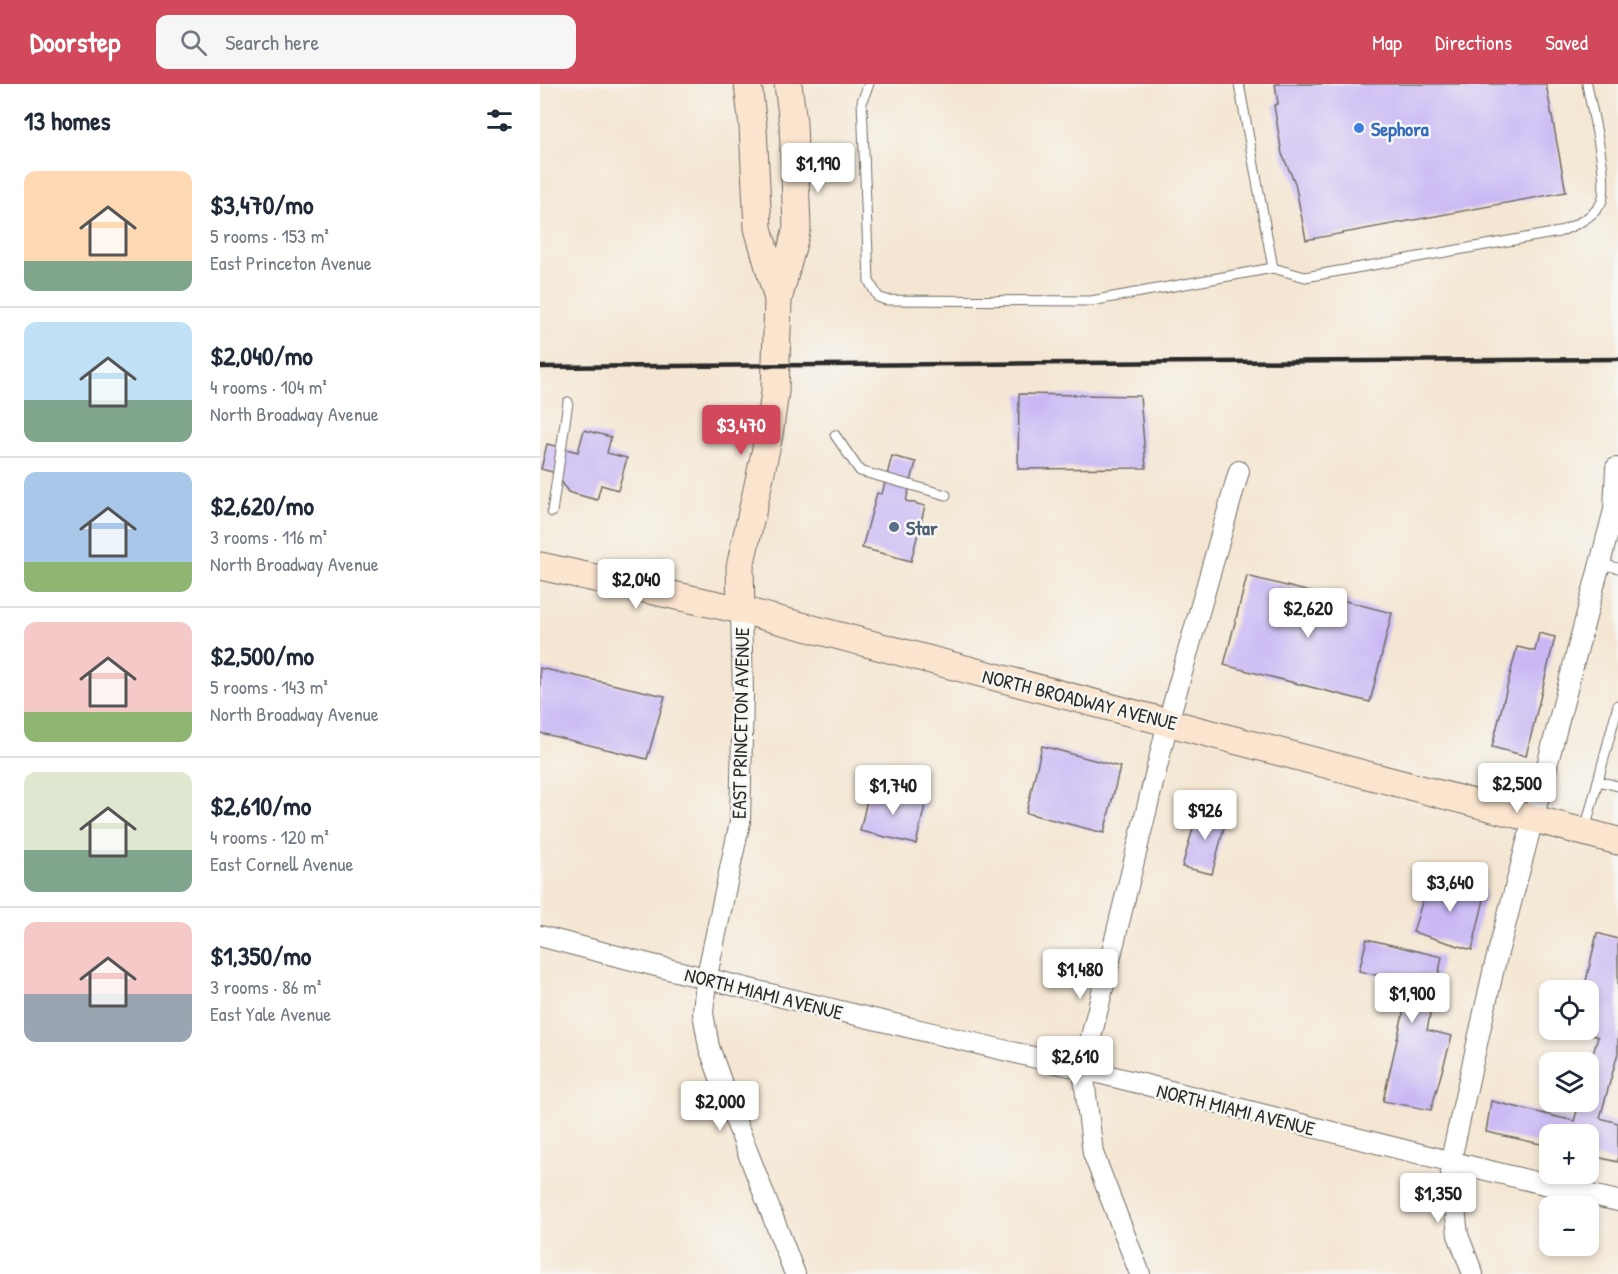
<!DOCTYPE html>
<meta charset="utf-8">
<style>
:root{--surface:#fff;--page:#f6f6f7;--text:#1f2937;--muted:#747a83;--line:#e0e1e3;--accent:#d1495b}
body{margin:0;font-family:"Patrick Hand",sans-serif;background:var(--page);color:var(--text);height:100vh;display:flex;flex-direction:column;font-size:22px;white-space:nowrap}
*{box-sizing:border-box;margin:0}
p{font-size:20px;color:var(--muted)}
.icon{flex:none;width:33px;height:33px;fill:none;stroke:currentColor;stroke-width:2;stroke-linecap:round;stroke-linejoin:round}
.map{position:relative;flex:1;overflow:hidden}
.panel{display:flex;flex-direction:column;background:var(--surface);width:540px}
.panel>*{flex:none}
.tools{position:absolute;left:999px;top:896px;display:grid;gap:12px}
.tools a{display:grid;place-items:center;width:60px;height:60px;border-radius:12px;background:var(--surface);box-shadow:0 3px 9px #0003;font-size:30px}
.price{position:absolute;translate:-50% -51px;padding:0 14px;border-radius:6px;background:#fff;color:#222;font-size:20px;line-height:39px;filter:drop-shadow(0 2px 3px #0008)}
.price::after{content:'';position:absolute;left:50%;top:36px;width:18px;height:14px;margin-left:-9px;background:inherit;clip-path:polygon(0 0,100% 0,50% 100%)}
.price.current{background:var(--accent);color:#fff}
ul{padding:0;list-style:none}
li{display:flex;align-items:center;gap:18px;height:150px;padding:0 24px}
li+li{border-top:2px solid var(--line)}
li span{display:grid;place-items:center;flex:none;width:168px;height:120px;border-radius:12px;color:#555}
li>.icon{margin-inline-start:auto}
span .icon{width:72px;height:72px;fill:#fffc;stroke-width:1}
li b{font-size:26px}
h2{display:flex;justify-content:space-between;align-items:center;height:72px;padding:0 24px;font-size:26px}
header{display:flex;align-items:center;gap:36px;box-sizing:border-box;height:84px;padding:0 30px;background:var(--accent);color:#fff}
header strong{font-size:28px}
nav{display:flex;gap:33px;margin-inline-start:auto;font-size:21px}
.search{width:420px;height:54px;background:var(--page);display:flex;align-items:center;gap:15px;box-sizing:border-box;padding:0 21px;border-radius:12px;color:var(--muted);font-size:22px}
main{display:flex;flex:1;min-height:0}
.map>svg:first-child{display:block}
.building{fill:#c9b8f4}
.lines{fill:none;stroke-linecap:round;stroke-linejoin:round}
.lane-casing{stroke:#716c65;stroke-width:11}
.street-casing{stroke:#716c65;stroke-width:22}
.secondary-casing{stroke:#716c65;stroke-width:29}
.lane{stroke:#fff;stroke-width:9}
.street{stroke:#fff;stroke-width:20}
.secondary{stroke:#fbe5cf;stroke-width:27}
.rail{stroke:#2b2b2b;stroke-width:4.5}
.shop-dot{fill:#3f7fe0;stroke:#f6f6f2;stroke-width:2}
.service-dot{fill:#5c6f8a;stroke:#f6f6f2;stroke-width:2}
.labels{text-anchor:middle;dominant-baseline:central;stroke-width:5;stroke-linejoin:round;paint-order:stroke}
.shop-label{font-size:20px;font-weight:bold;fill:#366cbe;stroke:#f6f6f2;text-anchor:start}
.service-label{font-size:20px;font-weight:bold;fill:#4e5e75;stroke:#f6f6f2;text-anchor:start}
.street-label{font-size:20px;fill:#2b2b2b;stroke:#f6f6f2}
</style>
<header>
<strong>Doorstep</strong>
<div class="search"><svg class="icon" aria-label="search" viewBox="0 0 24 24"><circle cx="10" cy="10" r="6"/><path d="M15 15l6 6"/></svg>Search here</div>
<nav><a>Map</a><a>Directions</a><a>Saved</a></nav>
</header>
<main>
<section class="panel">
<h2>13 homes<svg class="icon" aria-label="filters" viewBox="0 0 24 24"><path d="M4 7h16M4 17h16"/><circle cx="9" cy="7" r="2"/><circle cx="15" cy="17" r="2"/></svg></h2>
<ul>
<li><span style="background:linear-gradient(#ffd9b3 75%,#7fa58c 0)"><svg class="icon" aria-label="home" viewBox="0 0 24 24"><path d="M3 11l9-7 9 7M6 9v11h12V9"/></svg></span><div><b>$3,470/mo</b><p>5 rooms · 153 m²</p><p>East Princeton Avenue</p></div></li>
<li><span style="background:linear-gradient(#bfe0f5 65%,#7fa58c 0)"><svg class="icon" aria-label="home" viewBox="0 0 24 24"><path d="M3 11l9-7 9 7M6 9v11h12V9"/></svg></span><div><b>$2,040/mo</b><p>4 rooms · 104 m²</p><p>North Broadway Avenue</p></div></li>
<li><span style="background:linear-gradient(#a9c7e8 75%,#8fb573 0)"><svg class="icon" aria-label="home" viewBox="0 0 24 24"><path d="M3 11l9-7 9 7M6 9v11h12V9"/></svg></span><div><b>$2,620/mo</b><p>3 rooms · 116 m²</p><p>North Broadway Avenue</p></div></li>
<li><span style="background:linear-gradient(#f6c9c9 75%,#8fb573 0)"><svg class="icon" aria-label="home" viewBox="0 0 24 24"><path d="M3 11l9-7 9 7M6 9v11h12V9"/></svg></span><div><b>$2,500/mo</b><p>5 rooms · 143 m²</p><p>North Broadway Avenue</p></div></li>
<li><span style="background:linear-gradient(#dfe7d0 65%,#7fa58c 0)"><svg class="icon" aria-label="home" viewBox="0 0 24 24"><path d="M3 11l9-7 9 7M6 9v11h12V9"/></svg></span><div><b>$2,610/mo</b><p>4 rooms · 120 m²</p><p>East Cornell Avenue</p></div></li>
<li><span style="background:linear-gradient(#f6c9c9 60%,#9aa5b1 0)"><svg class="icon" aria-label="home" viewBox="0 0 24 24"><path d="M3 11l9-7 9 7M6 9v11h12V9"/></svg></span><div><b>$1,350/mo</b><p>3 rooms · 86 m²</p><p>East Yale Avenue</p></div></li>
</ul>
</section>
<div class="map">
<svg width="1078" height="1190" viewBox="0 0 1078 1190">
<rect width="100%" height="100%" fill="#f6f6f2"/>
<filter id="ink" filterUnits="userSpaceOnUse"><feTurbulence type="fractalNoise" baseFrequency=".0167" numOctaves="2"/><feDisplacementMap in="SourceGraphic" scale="12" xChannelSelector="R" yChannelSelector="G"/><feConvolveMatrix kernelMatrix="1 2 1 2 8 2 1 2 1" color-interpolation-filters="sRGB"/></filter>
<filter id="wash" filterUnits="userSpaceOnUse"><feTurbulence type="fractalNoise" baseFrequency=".008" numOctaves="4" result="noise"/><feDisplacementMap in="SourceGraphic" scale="24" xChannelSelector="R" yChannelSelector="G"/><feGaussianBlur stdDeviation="1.35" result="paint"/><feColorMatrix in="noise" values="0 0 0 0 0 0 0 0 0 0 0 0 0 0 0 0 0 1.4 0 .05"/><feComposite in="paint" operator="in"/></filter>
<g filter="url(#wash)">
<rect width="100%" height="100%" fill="#f4e6d2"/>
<g id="blocks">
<g class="building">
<path d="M 735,0 L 1006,0 L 1026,108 L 766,156 L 755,99 L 742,70 L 734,21 L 738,20 Z"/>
<path d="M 479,310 L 600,312 L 606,384 L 478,385 Z"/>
<path d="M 44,346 L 71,353 L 67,369 L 87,374 L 78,406 L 61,401 L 57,416 L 28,408 L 16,389 L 1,385 L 7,360 L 38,368 Z"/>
<path d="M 352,372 L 376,378 L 366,417 L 385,422 L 371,477 L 322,464 L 337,409 L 342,410 Z"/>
<path d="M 707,492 L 852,529 L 830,618 L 684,581 Z"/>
<path d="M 999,549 L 1015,553 L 986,672 L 952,663 L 977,563 L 995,567 Z"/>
<path d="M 0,584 L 125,612 L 107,675 L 0,649 Z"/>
<path d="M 502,662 L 580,683 L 564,749 L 486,729 Z"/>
<path d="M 330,703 L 386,717 L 376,760 L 320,747 Z"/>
<path d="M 659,723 L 687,732 L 672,790 L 642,783 Z"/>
<path d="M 890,792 L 946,807 L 932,866 L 873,848 Z"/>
<path d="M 1057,849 L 1078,855 L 1078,969 L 1060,1034 L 1078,1039 L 1078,1078 L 1048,1071 L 1048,1050 L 1010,1050 L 1010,1062 L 946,1048 L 951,1017 L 1034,1037 L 1040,1017 L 1048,1017 L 1048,987 L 1058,953 L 1038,945 L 1048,945 L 1048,906 L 1044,906 Z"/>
<path d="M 827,855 L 902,873 L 887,946 L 912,952 L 891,1026 L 843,1017 L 870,899 L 819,887 Z"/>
</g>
</g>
</g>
<g filter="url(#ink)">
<use href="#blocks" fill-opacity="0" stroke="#716c65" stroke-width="1.5"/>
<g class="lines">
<defs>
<g id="lane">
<path d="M 329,0 L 322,17 L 329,197 L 338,213 L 346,216 L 551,217 L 733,184 L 699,0"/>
<path d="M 733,184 L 765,193 L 1019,148 C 1033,142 1053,134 1061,119 C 1071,101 1051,24 1047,0"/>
<path d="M 295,351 L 320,387 L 406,411"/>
<path d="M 12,428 L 28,318"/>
<path d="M 1060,480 L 1078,484"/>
<path d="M 1058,697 L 1078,702"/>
<path d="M 1045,746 L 1078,621"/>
</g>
<g id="street">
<path d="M 201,526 L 203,610 L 200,738 L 166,896 L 163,929 L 169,963 L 191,1025 L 255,1190"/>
<path d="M 0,852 C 180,900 361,941 542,985 C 721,1029 898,1077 1078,1117"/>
<path d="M 600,1190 L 553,1069 L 543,986 L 628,638 L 699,387"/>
<path d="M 933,1190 L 918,1151 L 910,1080 L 954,884 L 1074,426 L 1076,384"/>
</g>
<g id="secondary">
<path d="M 208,0 L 213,43 L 218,144 L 238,215"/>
<path d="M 0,482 L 201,526 L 1078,757"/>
<path d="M 201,526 L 200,483 L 229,351 L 235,308 L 238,216 L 257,144 L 253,39 L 248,0"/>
</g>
</defs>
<use href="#lane" class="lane-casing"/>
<use href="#street" class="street-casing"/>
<use href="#secondary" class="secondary-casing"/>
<use href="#lane" class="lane"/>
<use href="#street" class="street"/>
<use href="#secondary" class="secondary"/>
<path class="rail" d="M 0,283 L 1078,275"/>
</g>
</g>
<circle class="shop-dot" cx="819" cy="44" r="6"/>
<circle class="service-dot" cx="354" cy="443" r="6"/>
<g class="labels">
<g class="shop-label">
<text x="831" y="44">Sephora</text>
</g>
<g class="service-label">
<text x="366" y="443">Star</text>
</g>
<g class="street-label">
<text transform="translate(540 615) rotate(14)">NORTH BROADWAY AVENUE</text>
<text transform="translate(200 639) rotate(-89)">EAST PRINCETON AVENUE</text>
<text transform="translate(224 909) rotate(14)">NORTH MIAMI AVENUE</text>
<text transform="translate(696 1025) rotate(14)">NORTH MIAMI AVENUE</text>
</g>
</g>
</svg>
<div class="tools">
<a><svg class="icon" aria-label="locate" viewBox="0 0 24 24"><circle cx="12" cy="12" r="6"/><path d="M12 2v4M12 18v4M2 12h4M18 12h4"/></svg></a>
<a><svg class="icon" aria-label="layers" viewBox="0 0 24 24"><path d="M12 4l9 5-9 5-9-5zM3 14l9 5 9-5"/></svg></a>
<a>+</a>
<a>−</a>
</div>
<b class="price" style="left:278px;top:110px">$1,190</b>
<b class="price current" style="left:201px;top:372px">$3,470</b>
<b class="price" style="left:96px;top:526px">$2,040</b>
<b class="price" style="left:768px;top:555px">$2,620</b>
<b class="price" style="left:977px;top:730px">$2,500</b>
<b class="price" style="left:353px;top:732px">$1,740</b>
<b class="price" style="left:665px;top:757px">$926</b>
<b class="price" style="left:910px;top:829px">$3,640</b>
<b class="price" style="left:540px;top:916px">$1,480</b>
<b class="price" style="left:872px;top:940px">$1,900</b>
<b class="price" style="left:535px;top:1003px">$2,610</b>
<b class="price" style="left:180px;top:1048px">$2,000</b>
<b class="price" style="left:898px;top:1140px">$1,350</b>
</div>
</main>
